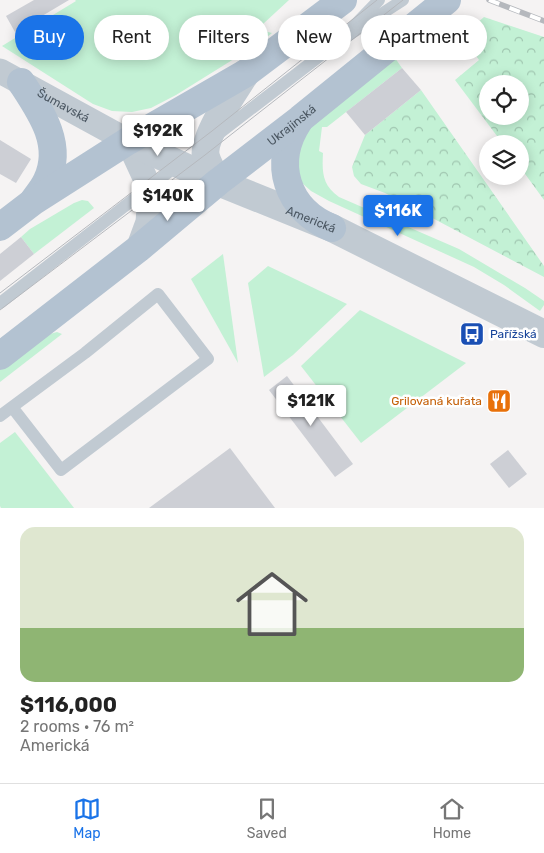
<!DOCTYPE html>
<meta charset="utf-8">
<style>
:root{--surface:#fff;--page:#f2f2f2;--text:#222;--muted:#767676;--line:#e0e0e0;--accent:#1a73e8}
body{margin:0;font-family:Rubik,sans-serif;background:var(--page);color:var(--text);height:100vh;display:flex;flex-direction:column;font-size:19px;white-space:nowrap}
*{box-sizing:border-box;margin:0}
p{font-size:16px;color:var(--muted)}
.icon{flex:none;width:28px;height:28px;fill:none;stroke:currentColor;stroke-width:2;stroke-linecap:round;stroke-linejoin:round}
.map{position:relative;height:508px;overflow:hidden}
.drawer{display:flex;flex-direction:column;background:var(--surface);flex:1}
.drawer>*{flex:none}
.hud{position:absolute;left:15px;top:15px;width:515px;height:45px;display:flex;gap:10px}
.controls{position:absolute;left:479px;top:75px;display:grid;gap:10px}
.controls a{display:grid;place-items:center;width:50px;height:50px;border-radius:50%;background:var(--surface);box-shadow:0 2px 12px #0003;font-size:25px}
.price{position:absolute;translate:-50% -42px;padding:0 11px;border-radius:5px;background:#fff;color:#222;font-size:16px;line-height:32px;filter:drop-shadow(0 1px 2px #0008)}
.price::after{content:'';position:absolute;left:50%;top:30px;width:15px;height:11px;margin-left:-8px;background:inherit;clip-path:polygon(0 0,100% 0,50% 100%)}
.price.on{background:var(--accent);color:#fff}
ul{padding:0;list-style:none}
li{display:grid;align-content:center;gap:10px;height:265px;padding:0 20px}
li+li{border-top:1px solid var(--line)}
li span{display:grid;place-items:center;height:155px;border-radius:15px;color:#555}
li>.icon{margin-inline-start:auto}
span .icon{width:90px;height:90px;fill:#fffc;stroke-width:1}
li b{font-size:21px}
.chip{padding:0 18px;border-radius:22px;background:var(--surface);box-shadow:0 2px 12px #0003;font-size:18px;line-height:45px}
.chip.on{background:var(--accent);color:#fff}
.menu{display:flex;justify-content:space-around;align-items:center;height:70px;border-top:1px solid var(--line);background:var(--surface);font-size:14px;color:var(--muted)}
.menu a{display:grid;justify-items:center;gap:2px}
.menu .on{color:var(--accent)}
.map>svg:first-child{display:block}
.grass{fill:#c3f1d5}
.forest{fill:url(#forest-crowns);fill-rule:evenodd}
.building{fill:#cdcfd5}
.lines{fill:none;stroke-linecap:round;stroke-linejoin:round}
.service{stroke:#c1cad2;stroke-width:12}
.minor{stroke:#c1cad2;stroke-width:25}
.tertiary{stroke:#c1cad2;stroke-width:28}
.primary{stroke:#b3c2d1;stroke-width:28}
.tram{stroke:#b5b8bd;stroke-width:1}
.rail-casing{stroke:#b5b8bd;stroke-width:5.5}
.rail{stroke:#fff;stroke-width:4;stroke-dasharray:11;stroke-linecap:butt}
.labels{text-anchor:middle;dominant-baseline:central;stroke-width:5;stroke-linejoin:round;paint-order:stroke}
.street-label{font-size:12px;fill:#4a5661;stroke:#fff}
.transit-label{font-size:12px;fill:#164399;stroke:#fff;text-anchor:start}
.food-label{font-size:12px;fill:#c56008;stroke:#fff;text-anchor:end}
</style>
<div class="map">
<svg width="544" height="508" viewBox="0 0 544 508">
<defs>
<pattern id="forest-crowns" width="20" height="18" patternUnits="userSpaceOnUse" patternTransform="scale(1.25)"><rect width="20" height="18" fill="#c3f1d5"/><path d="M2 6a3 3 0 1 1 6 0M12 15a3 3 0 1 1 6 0" fill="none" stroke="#a0c6b0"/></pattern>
</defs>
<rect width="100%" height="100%" fill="#f5f3f3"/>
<g class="grass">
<path d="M 75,0 L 289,0 L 263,24 L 264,31 L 272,33 L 258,44 L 176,95 L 151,108 L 132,112 L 112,111 L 93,104 L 2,46 L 76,1 Z"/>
<path d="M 395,58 L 402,68 L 327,127 L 322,127 L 319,151 L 323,153 C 322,172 322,185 339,197 L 459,249 L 525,288 L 544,301 L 544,305 L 540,311 L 504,285 L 474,267 L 329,201 L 311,191 L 302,183 L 294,160 L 297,136 Z"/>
<path d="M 82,200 L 88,201 L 94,208 L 34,254 L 21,237 L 30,229 L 74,203 Z"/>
<path d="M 223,254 L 238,363 L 191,279 Z"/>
<path d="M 268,266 L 347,304 L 293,355 L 264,377 L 248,283 Z"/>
<path d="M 360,310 L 466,363 L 361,443 L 301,366 Z"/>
<path d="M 57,332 L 62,334 L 0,382 L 0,370 L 50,334 Z"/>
<path d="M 15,432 L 74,508 L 1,508 L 0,506 L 0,443 Z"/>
</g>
<g class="forest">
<path d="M 484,17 L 544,37 L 544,200 L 520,167 L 520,144 L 503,144 L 455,80 L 479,60 C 465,40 466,32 484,17 ZM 488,84 L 520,84 L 520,116 L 488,116 Z"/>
<path d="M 421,90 L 544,266 L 544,277 L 385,193 L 361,184 L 354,176 L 352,167 L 365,135 Z"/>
</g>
<g class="building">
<path d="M 34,0 L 69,0 L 15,32 L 6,16 Z"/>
<path d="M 402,68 L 421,90 L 365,135 L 346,112 Z"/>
<path d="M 0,140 L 31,159 L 16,183 L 0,174 Z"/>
<path d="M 21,237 L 34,254 L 0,281 L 0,254 Z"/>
<path d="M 287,376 L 353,464 L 335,477 L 269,390 Z"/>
<path d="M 230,448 L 275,508 L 149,508 Z"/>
<path d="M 508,450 L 527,474 L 509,488 L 490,464 Z"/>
</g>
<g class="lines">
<g class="service">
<path d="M 353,27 L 379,0"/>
<path d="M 217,135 L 338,42 L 403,0"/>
<path d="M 0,303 L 179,164"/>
<path d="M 0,416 L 12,407 L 85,353 L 158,294 L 208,359 L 61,470 L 12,407"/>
</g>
<path class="minor" id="s1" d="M 0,71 L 128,141 L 146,180 L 150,196 L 148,222 L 138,249"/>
<g class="tertiary">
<path id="s2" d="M 128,141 L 218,182 L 332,228 L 544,334"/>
<path d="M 218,182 C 214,174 208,165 206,157 C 201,139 236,89 246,73"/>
</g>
<g class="primary">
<path d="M 21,82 C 40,111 64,144 47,180 C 44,187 39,193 34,200"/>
<path d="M 299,121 C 271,163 287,210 332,228"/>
<path d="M 0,227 L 34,201 L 128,141 L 246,73 L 343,0"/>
<path id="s3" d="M 0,356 L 138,249 L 218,182 L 300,119 L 447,0"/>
</g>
<g class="tram">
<path d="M 0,293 L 212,131 L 377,0"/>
<path d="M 0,310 L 205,155 L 403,0"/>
</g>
<defs>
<path id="rail" d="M 489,0 L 544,21"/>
</defs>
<use href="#rail" class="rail-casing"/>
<use href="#rail" class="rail"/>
</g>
<defs>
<symbol id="bus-square" viewBox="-11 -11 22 22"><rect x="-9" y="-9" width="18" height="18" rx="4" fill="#1a4fb4" stroke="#fff"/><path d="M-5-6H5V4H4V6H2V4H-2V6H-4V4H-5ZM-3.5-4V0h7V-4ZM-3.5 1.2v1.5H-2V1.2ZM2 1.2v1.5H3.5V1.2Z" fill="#fff"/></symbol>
<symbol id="restaurant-square" viewBox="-11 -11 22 22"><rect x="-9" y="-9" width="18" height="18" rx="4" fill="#e8710a" stroke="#fff"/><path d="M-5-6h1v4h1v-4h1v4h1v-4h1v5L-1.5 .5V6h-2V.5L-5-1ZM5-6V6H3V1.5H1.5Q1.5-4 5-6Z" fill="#fff"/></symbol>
</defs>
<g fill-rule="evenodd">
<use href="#bus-square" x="458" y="320" width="28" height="28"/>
<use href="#restaurant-square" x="485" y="387" width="28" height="28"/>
</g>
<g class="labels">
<g class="street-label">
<text stroke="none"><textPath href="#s1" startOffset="72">Šumavská</textPath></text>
<text stroke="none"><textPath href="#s3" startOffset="372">Ukrajinská</textPath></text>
<text stroke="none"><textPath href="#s2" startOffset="199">Americká</textPath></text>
</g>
<g class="transit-label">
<text x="490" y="334">Pařížská</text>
</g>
<g class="food-label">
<text x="482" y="401">Grilovaná kuřata</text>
</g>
</g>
</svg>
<div class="controls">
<a><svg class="icon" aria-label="locate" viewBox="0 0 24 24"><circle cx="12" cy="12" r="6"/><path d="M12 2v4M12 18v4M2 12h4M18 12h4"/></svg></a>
<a><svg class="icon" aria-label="layers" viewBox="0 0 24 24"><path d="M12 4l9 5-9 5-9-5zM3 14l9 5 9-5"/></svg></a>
</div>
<b class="price" style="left:158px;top:157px">$192K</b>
<b class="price" style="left:168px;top:222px">$140K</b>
<b class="price on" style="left:398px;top:237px">$116K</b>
<b class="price" style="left:311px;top:427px">$121K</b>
<div class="hud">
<a class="chip on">Buy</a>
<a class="chip">Rent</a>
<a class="chip">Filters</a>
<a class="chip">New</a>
<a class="chip">Apartment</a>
</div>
</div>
<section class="drawer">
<ul>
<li><span style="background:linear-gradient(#dfe7d0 65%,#8fb573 0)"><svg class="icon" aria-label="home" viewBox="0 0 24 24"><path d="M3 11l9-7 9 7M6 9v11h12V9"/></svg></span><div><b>$116,000</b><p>2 rooms · 76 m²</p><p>Americká</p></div></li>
</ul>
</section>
<nav class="menu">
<a class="on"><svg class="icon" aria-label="map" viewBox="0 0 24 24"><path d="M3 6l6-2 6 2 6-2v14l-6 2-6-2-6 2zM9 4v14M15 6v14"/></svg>Map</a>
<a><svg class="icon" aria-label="saved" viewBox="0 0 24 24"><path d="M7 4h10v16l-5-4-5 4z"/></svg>Saved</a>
<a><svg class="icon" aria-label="home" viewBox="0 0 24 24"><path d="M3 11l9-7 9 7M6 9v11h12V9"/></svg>Home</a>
</nav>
